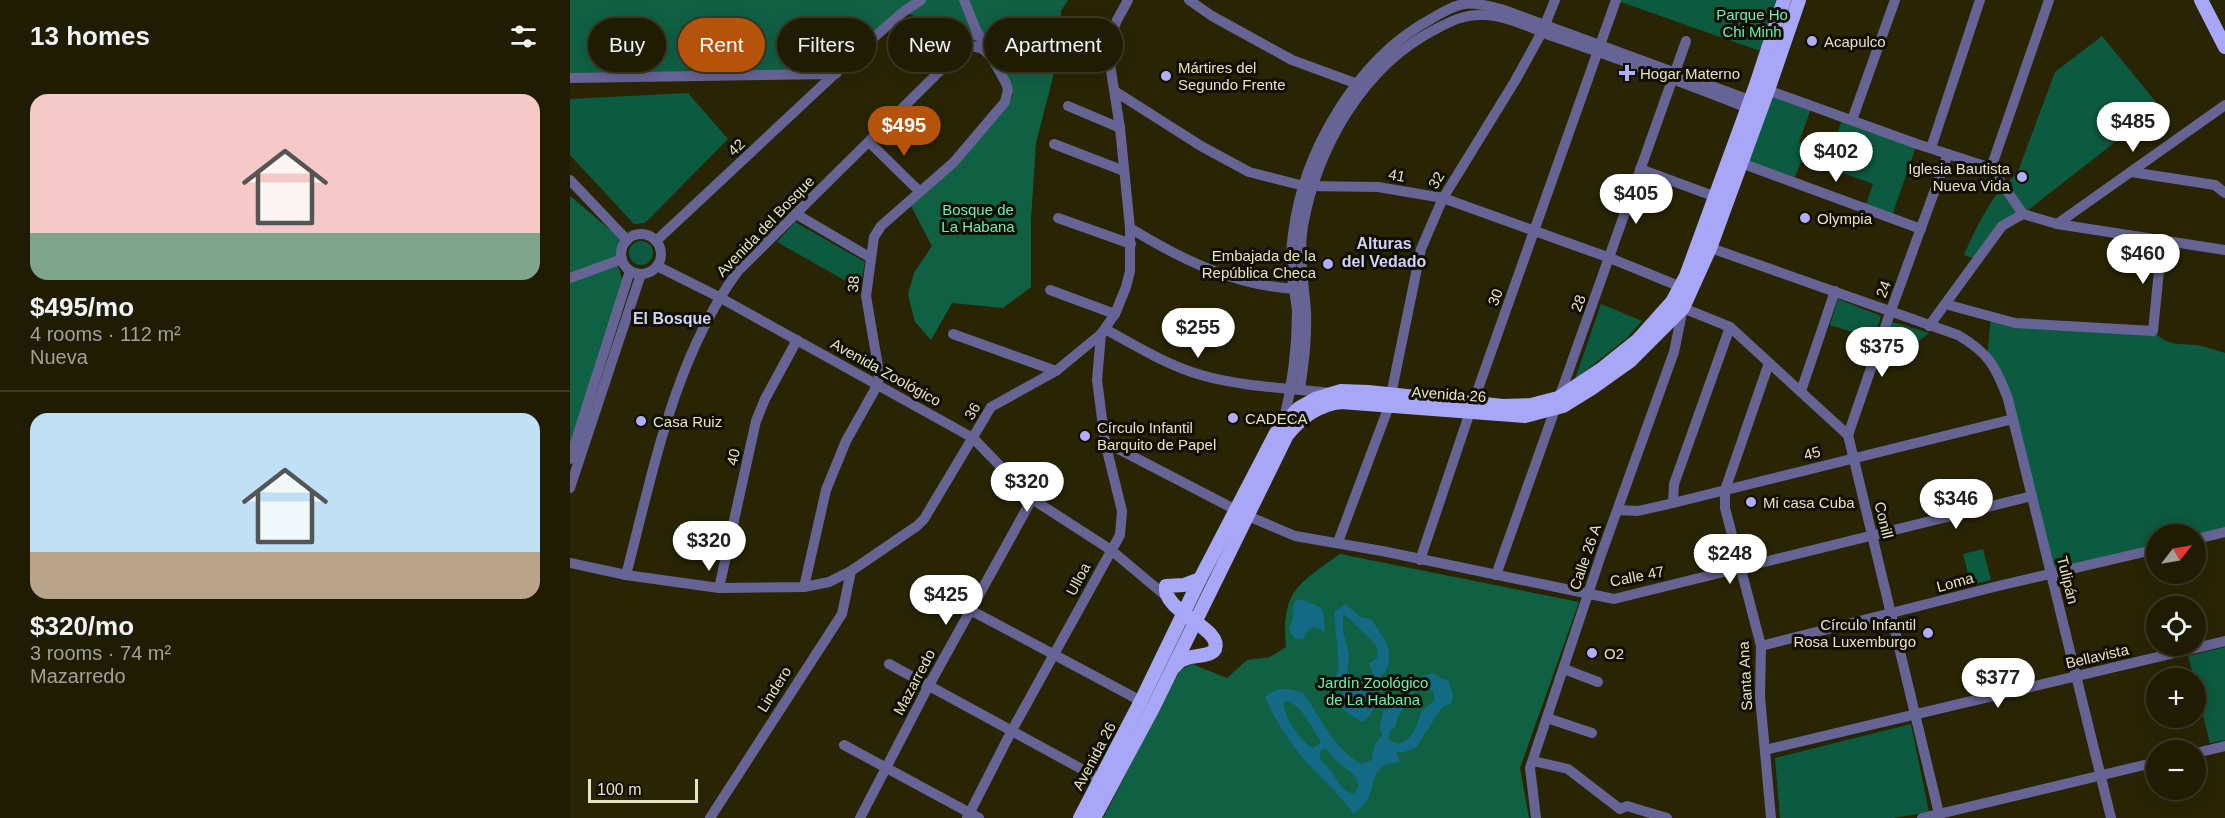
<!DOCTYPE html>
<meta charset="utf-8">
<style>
:root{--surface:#1f1c03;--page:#27250d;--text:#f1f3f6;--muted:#a1a19a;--line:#3c3a25;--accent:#b45309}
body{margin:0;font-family:Helvetica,sans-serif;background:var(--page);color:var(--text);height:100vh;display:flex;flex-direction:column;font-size:22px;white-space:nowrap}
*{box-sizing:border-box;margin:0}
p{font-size:20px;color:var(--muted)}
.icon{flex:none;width:33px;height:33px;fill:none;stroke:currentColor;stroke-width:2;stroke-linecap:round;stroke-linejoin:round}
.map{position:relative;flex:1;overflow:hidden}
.sheet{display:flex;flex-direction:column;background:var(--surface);width:570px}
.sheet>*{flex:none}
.hud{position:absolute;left:18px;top:18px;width:570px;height:54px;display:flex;gap:12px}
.needle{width:39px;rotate:59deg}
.controls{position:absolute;left:1576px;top:524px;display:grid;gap:12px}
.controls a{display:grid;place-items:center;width:60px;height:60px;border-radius:50%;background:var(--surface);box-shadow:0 3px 15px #0003,0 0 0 2px var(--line);font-size:30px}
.scale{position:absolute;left:18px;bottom:15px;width:110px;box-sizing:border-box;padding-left:6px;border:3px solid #e5e3c3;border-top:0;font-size:16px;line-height:21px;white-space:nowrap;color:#e5e3c3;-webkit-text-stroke:4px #110e00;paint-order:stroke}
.price{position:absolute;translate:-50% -51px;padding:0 14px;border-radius:21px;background:#fff;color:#222;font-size:20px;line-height:39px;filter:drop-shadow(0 2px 3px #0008)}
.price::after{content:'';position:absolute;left:50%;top:36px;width:18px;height:14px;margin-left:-9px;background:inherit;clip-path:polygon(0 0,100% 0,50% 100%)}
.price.selected{background:var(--accent);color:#fff}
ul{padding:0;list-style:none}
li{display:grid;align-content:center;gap:12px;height:318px;padding:0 30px}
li+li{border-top:2px solid var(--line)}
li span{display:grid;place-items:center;height:186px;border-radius:18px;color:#555}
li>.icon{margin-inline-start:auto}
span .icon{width:108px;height:108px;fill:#fffc;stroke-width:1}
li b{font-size:26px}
h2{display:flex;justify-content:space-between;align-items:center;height:72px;padding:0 30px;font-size:26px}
.chip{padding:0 21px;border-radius:27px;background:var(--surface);box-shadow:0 3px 15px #0003,0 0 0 2px var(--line);font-size:21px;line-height:54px}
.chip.selected{background:var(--accent);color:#fff}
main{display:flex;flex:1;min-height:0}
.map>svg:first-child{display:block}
.green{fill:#0c5a40}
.forest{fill:#106044}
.water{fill:#126a84;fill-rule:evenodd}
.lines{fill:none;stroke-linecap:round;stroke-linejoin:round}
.minor{stroke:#656495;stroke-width:10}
.major{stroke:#a8a7f7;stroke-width:14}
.poi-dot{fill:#afaefa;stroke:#110e00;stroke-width:2}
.labels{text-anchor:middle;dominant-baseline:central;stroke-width:6;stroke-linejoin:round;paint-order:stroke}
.park-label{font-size:15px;fill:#6dedb8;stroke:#110e00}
.poi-label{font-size:15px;fill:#e5e3c3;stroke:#110e00;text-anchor:start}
.street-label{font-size:15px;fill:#e5e3c3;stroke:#110e00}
.neighbourhood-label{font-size:16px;font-weight:bold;fill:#d1d2fe;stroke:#110e00}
</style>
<main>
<section class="sheet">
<h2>13 homes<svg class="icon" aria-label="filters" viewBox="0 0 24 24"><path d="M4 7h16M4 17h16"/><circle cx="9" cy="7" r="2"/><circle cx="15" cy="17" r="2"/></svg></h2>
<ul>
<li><span style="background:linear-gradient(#f6c9c9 75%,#7fa58c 0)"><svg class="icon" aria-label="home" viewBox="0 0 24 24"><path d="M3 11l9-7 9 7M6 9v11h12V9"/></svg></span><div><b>$495/mo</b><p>4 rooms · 112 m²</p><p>Nueva</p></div></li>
<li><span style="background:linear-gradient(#bfe0f5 75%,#b9a48a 0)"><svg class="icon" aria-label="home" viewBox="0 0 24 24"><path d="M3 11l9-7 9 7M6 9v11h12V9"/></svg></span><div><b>$320/mo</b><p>3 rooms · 74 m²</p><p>Mazarredo</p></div></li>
</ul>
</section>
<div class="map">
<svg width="1655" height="818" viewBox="0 0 1655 818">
<rect width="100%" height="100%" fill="#292504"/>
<g class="green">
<path d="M 1045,0 L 1214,0 L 1196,53 Z"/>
<path d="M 1532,36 L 1590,107 L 1453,214 L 1432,226 L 1407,260 L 1394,255 C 1406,228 1423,191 1447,174 L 1485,72 Z"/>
<path d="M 1198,90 L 1242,106 L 1229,142 L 1237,145 L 1223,183 L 1171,163 Z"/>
<path d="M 118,93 L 158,139 L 75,223 L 64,224 L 0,155 L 0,99 Z"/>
<path d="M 1273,117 L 1347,144 L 1321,218 L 1295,208 L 1303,184 L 1262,169 L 1264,162 L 1258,159 Z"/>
<path d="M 225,222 L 295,262 L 290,289 L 207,242 Z"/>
<circle cx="71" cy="253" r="12"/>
<path d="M 1268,299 L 1311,316 L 1304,339 L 1260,325 Z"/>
<path d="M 1031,304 L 1072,321 L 1057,338 L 1005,379 Z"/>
<path d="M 1421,317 L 1583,331 C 1601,349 1610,342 1632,346 C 1640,348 1647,351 1655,353 L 1655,532 L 1587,534 L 1587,549 L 1481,574 L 1438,399 L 1417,357 Z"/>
<path d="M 1323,322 L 1359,333 L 1339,349 L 1306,368 L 1319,326 Z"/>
<path d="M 1413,549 L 1421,580 L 1401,585 L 1393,554 Z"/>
<path d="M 1655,647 L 1655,740 L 1640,743 L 1626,688 L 1626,678 L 1624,678 L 1618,656 Z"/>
<path d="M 1341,724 L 1359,812 L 1324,818 L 1210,818 L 1205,758 Z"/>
</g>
<g class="forest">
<path d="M 0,0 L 498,0 L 491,11 L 486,65 L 466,143 L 461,219 L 461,287 L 433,308 L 382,303 L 361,340 L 345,322 L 338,294 L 344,273 L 362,246 L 341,206 L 385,166 L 440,103 L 443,94 L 441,83 L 399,35 L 336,13 L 266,74 L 0,78 Z"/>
<path d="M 0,196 L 50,238 L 46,260 L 54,285 L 0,454 Z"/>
<path d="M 770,554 L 1009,602 L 950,768 L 959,818 L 533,818 L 610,670 L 622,664 L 657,678 L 677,660 L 700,657 L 716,647 C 711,591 728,584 770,554 Z"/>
</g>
<g class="water">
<path d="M 731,599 C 755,609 753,605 755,632 L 744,627 L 737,631 L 733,640 L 724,638 L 719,629 L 723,620 L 724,602 Z"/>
<path d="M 775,604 L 792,618 L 801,619 C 814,638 827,652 814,674 L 811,675 C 809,693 809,711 792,722 L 772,709 L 772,693 L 762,683 L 769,669 L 764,612 ZM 773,615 C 781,618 782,622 788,627 C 797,638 810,641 807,658 L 799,663 L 803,675 L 791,690 L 777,678 L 779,653 L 773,631 Z"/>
<path d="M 864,673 L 871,679 L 878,680 L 883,695 L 881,704 L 872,707 L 846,748 L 834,752 L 826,752 L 830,762 C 824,763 817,763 812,767 C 798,775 808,799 783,814 C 769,792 749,777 733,758 C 717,739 705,720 695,697 C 708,686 718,688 733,693 C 752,718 763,749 792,764 L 802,760 L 804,746 L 812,735 L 810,728 L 813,711 C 843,703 832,678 864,673 ZM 855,686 L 863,692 L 865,699 C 862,704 853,708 851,713 C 845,729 845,737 828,744 L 818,739 L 820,731 L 825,727 L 828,717 L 845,690 ZM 718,701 C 733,707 743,729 751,742 L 743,748 C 732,743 712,715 714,702 ZM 756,748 L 763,758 L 784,775 L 789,785 L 784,794 C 772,791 768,781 761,771 C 756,764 748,762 750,751 Z"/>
</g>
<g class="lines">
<g class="minor">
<path d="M 394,0 L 406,30 L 405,35"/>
<path d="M 619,0 L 642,16 L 722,60 L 793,86"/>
<path d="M 0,78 L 266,74"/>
<path d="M 1192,88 L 1347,144 L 1421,168 L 1453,214"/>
<path d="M 546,92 L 631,146 L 679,172 L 734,186 L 808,187 L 873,198 L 1040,258 L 1111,287"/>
<path d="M 498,106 L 550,128"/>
<path d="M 1282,120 L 1325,0"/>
<path d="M 299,142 L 349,191"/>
<path d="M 484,144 L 554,171"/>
<path d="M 1361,148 L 1410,0"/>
<path d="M 1171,163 L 1351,229"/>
<path d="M 1421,168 L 1479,0"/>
<path d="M 1070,169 L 1146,197"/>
<path d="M 1561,172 L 1645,185 L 1655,193"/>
<path d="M 0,180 L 57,240"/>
<path d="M 226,214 L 301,258"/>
<path d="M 1453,214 L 1487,224 L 1655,250"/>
<path d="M 488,218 L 561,244"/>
<path d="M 1487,224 L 1655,105"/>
<path d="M 560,228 C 612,260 667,287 730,289"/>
<circle cx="71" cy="254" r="20"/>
<path d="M 86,241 L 301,40 L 333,12 L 351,0"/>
<path d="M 1135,246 L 1388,335 C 1419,353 1426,367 1438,399 L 1541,818"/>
<path d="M 87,266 L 149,297 L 403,438 L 462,499 L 541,550 L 597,597"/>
<path d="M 0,278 L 52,259"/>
<path d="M 480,290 L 545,314"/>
<path d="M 1375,304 L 1445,323 L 1583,331 L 1592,240"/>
<path d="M 1359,326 L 1432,226 L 1453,214"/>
<path d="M 535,329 C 566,346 597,365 631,375 C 673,387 718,388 761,393"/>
<path d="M 383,334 L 486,371"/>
<path d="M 1199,363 L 1155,490 L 1155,508 L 1191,646 L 1190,697 L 1201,818"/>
<path d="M 730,389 C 734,364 737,338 736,312 C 734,281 728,257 733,226 C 747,148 793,66 866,29 C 881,21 895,14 913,15 C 936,15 961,28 982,36 C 1050,59 1117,84 1183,110"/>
<path d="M 1231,391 L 1265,291"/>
<path d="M 821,395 L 851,249 L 873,198 L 945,81 L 972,32 L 985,0"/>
<path d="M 713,424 C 722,387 727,349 727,311 C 726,299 723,287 722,275 C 720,262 721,248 723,234 C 733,152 787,59 861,19 C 871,13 882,6 894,4 C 906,2 922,7 934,10 L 1185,102"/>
<path d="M 1278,435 L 1320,313 L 1378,154"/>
<path d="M 535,442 L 666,510"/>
<path d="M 0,459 L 60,271"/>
<path d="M 0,488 L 71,274"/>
<path d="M 1103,503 L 1104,484 L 1160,327"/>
<path d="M 1048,510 L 1068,511 L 1103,503 L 1443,419"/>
<path d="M 678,516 L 725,536 L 812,551 L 1044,599 L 1462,496"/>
<path d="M 1626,539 L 1655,532"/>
<path d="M 768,542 L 819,406"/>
<path d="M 850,560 L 903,403 L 1046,0"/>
<path d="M 0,563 L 56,575 L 149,588 L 234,587 L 259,582 L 281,571 L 347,526 L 354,519 L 421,407 L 486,371 L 531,334 L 545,314 L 556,287 L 560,271 L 560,228 L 550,128 L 539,58 L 541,36 L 547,20 L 558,0"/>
<path d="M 56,575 C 83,472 104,358 168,271 L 390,51 L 401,46 L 413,49 L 418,54"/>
<path d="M 926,575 L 1116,41"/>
<path d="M 234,587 L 256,490 L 276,441 L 308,384 L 309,372 L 296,296 L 304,237 L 311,226 L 384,162 L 435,102 L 438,90 L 436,83 L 406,30"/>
<path d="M 149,588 L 186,421 L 195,399 L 227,340"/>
<path d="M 374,596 L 571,701"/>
<path d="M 1191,646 L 1428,586 L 1587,549"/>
<path d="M 319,664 L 530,779"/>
<path d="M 994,669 L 1028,682"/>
<path d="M 977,718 L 1022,733"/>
<path d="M 274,745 L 409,818"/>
<path d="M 1195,750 L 1655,641"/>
<path d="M 1626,753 L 1655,746"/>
<path d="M 963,761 L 998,769 L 1050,809"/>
<path d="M 1050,809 L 1057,806 L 1097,818"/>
<path d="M 140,818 L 272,614 L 281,571"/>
<path d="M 290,818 L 358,687 L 462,499"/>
<path d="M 397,818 L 441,732 L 550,535 L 552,511 L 535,442 L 527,380 L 531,334"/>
<path d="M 966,818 L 960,768 L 1031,555 L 1104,352 L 1113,308 L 1160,327 L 1278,435 L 1370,818"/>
<path d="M 1352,818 L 1587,762"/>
</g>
<g class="major">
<path d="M 1631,0 L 1655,47"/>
<path d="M 604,667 C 607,664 610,660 615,659 C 622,655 641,657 645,649 C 653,628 592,612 596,586 L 614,585 L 630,579"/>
<path d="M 510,818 L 571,701 L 630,579 L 706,433 L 713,424 L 729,408 L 745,399 L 771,391 L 798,392 L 933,406 L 961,405 L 988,398 L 1033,368 L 1068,340 L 1102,302 L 1116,276 L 1186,85 L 1214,0"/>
<path d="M 524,818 L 583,708 L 717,435 C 732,417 747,405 771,402 L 955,416 L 993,406 L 1022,388 L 1060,361 L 1113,308 L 1140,248 L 1198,90 L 1229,0"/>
</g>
</g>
<g class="poi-dot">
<circle cx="1242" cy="41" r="6"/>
<path d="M1054 64h6v6h6v6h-6v6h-6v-6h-6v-6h6z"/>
<circle cx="596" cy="76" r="6"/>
<circle cx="1452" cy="177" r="6"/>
<circle cx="1235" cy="218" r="6"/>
<circle cx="758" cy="264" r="6"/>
<circle cx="663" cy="418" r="6"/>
<circle cx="71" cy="421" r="6"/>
<circle cx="515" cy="436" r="6"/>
<circle cx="1181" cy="502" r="6"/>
<circle cx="1358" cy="633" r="6"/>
<circle cx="1022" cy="653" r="6"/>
</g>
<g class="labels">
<g class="park-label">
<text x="1182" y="14">Parque Ho<tspan x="1182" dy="17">Chi Minh</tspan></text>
<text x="408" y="209">Bosque de<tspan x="408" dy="17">La Habana</tspan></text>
<text x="803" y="682">Jardín Zoológico<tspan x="803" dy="17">de La Habana</tspan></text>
</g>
<g class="poi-label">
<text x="1254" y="41">Acapulco</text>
<text x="608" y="67">Mártires del<tspan x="608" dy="17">Segundo Frente</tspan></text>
<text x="1070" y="73">Hogar Materno</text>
<text x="1440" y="168" text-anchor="end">Iglesia Bautista<tspan x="1440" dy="17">Nueva Vida</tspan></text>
<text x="1247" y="218">Olympia</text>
<text x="746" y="255" text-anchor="end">Embajada de la<tspan x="746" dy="17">República Checa</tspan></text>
<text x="675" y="418">CADECA</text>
<text x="83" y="421">Casa Ruiz</text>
<text x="527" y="427">Círculo Infantil<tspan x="527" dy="17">Barquito de Papel</tspan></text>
<text x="1193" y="502">Mi casa Cuba</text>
<text x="1346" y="624" text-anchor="end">Círculo Infantil<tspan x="1346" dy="17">Rosa Luxemburgo</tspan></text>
<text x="1034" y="653">O2</text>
</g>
<g class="street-label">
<text transform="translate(166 147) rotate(-43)">42</text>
<text transform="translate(827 175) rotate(10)">41</text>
<text transform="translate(866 180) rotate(-60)">32</text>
<text transform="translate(195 226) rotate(-46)">Avenida del Bosque</text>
<text transform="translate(283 284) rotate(-85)">38</text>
<text transform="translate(1313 289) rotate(-69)">24</text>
<text transform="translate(925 297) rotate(-70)">30</text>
<text transform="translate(1008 303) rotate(-70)">28</text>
<text transform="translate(316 372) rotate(29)">Avenida Zoológico</text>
<text transform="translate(879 394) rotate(4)">Avenida 26</text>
<text transform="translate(402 411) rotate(-59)">36</text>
<text transform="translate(1242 453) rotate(-14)">45</text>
<text transform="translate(163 457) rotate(-77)">40</text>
<text transform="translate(1314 520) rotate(76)">Conill</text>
<text transform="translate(1015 557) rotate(-71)">Calle 26 A</text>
<text transform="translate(1067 576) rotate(-11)">Calle 47</text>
<text transform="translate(508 579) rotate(-62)">Ulloa</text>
<text transform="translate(1498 580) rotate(76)">Tulipán</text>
<text transform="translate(1385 582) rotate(-15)">Loma</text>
<text transform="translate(1527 656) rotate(-13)">Bellavista</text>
<text transform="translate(1175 676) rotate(-93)">Santa Ana</text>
<text transform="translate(344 682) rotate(-62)">Mazarredo</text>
<text transform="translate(204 689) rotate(-58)">Lindero</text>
<text transform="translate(524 756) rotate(-62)">Avenida 26</text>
</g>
<g class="neighbourhood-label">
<text x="814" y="243">Alturas<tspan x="814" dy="18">del Vedado</tspan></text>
<text x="102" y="318">El Bosque</text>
</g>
</g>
</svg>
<div class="controls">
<a><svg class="needle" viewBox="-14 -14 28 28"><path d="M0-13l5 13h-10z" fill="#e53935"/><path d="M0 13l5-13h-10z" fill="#a1a19a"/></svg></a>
<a><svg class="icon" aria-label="locate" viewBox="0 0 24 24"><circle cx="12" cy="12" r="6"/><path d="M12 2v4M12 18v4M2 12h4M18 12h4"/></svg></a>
<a>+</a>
<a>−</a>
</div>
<div class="scale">100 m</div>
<b class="price" style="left:1563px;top:153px">$485</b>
<b class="price selected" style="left:334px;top:157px">$495</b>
<b class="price" style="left:1266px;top:183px">$402</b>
<b class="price" style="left:1066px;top:225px">$405</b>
<b class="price" style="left:1573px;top:285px">$460</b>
<b class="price" style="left:628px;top:359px">$255</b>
<b class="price" style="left:1312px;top:378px">$375</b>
<b class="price" style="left:457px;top:513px">$320</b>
<b class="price" style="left:1386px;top:530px">$346</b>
<b class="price" style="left:139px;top:572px">$320</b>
<b class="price" style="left:1160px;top:585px">$248</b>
<b class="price" style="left:376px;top:626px">$425</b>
<b class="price" style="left:1428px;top:709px">$377</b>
<div class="hud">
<a class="chip">Buy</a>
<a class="chip selected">Rent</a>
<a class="chip">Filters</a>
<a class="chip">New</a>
<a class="chip">Apartment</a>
</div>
</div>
</main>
